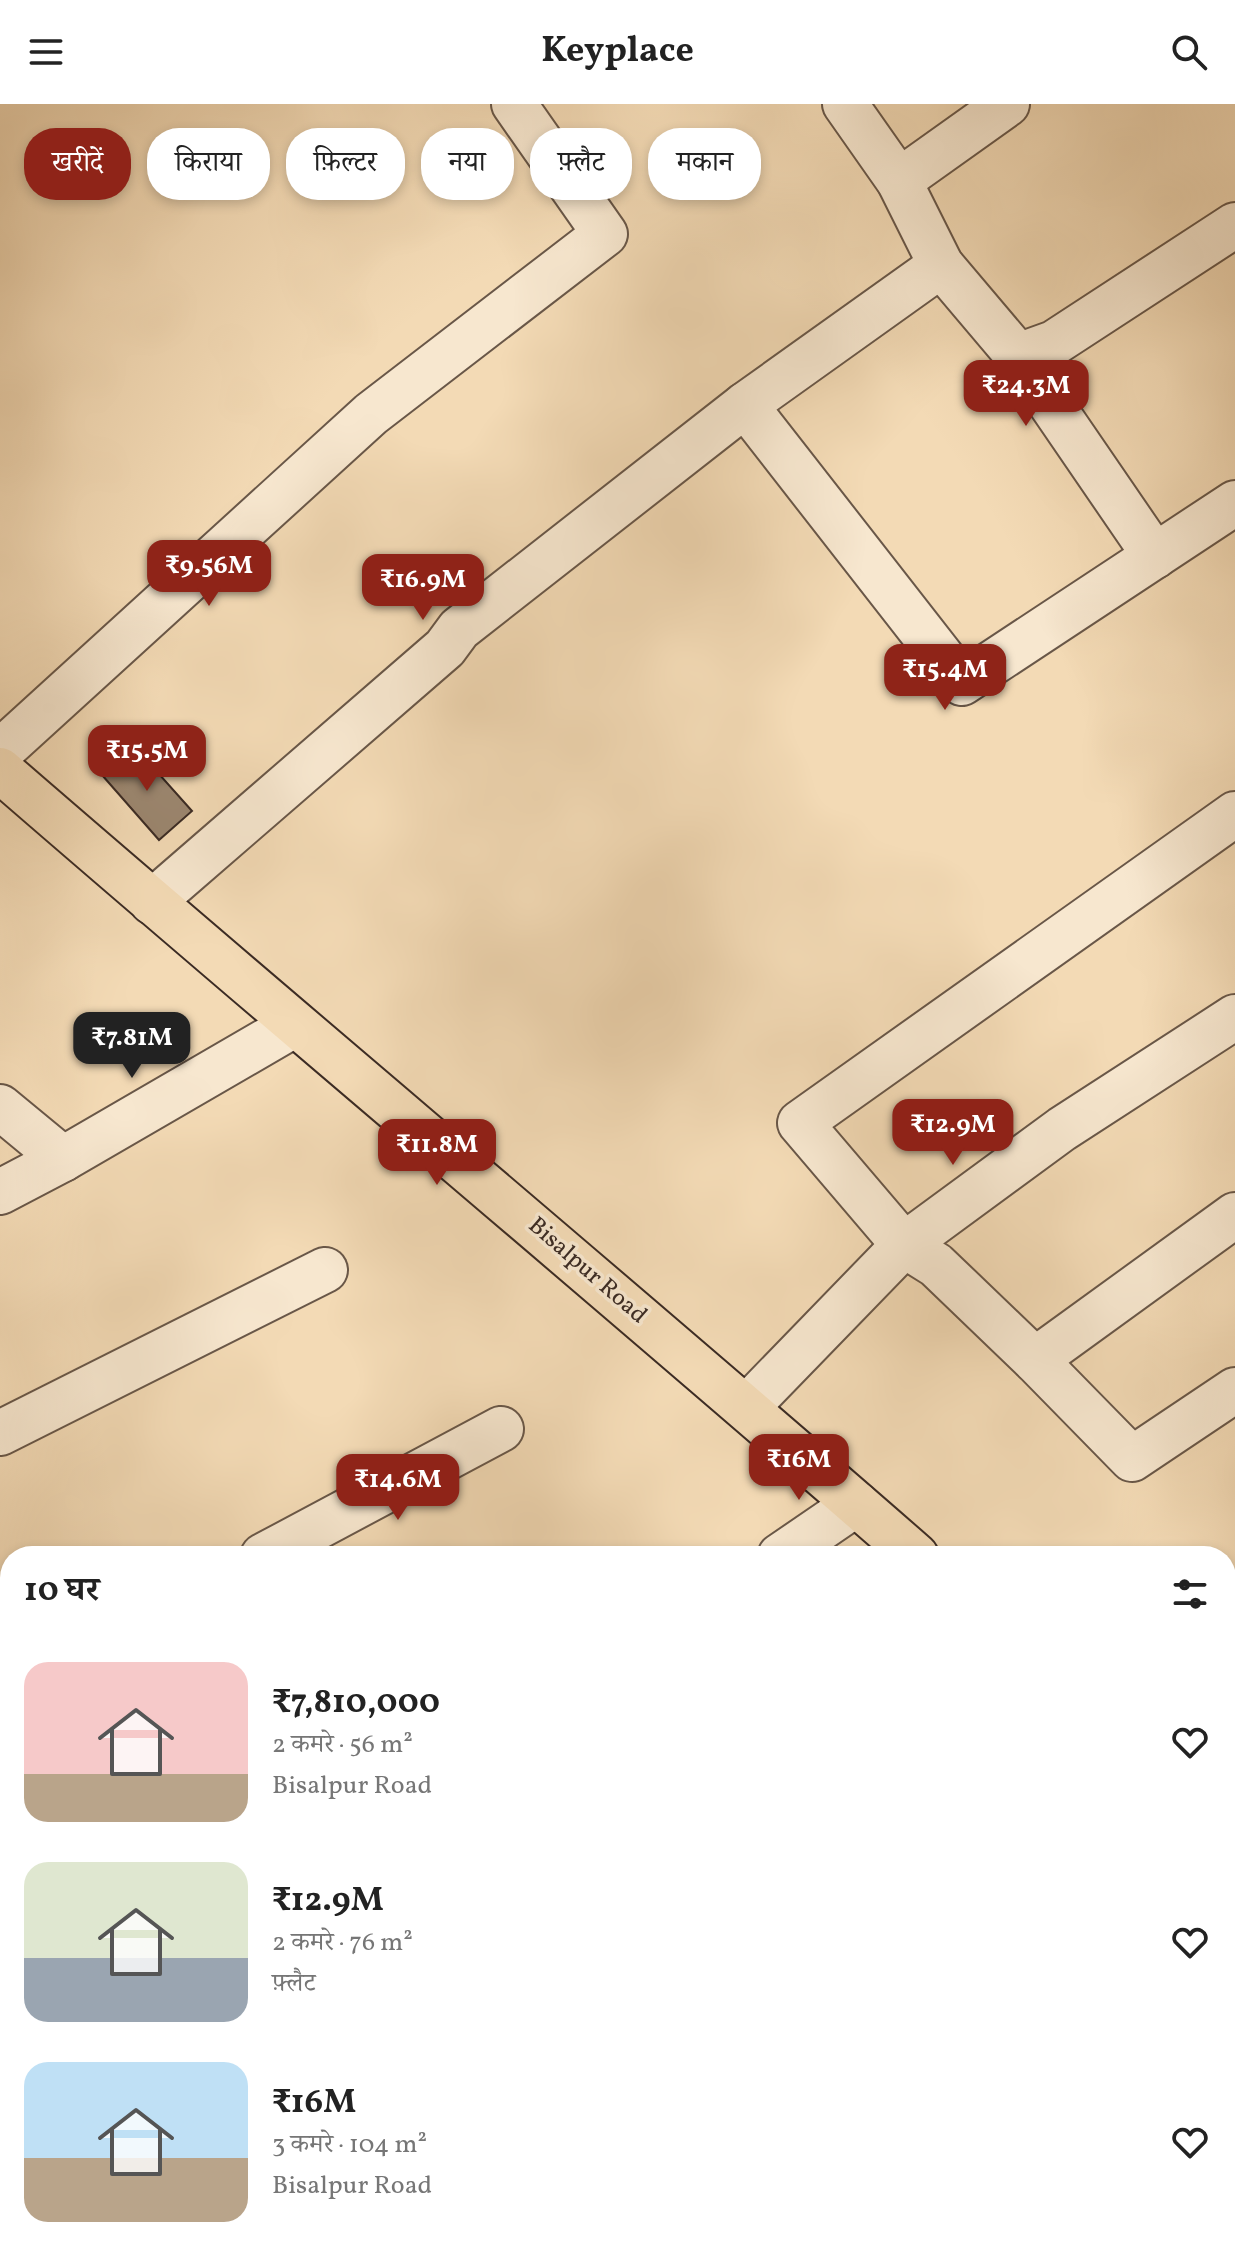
<!DOCTYPE html>
<html lang="hi">
<meta charset="utf-8">
<style>
:root{--surface:#fff;--page:#f6f6f6;--text:#222;--muted:#767676;--accent:#8f2418}
body{margin:0;font-family:Vollkorn,"Noto Serif Devanagari",serif;background:var(--page);color:var(--text);height:100vh;display:flex;flex-direction:column;font-size:30px;white-space:nowrap}
*{box-sizing:border-box;margin:0}
p{font-size:26px;color:var(--muted)}
.icon{flex:none;width:44px;height:44px;fill:none;stroke:currentColor;stroke-width:2;stroke-linecap:round;stroke-linejoin:round}
.map{position:relative;flex:1;overflow:hidden}
.details{position:absolute;left:0px;top:1442px;width:1236px;height:712px;display:flex;flex-direction:column;background:var(--surface);border-radius:32px 32px 0 0;box-shadow:0 4px 12px #0003}
.details>*{flex:none}
.banner{position:absolute;left:24px;top:24px;width:800px;height:72px;display:flex;gap:16px}
.price{position:absolute;translate:-50% -68px;padding:0 18px;border-radius:16px;background:var(--accent);color:#fff;font-size:26px;line-height:52px;filter:drop-shadow(0 2px 4px #0008)}
.price::after{content:'';position:absolute;left:50%;top:48px;width:24px;height:18px;margin-left:-12px;background:inherit;clip-path:polygon(0 0,100% 0,50% 100%)}
.price.selected{background:#222;color:#fff}
ul{padding:0;list-style:none}
li{display:flex;align-items:center;gap:24px;height:200px;padding:0 24px}
li span{display:grid;place-items:center;flex:none;width:224px;height:160px;border-radius:24px;color:#555}
li>.icon{margin-inline-start:auto}
span .icon{width:96px;height:96px;fill:#fffc;stroke-width:1}
li b{font-size:34px}
h2{display:flex;justify-content:space-between;align-items:center;height:96px;padding:0 24px;font-size:34px}
.chip{padding:0 28px;border-radius:32px;background:var(--surface);box-shadow:0 4px 12px #0003;font-size:28px;line-height:72px}
.chip.selected{background:var(--accent);color:#fff}
header{display:flex;justify-content:space-between;align-items:center;height:104px;padding:0 24px;background:var(--surface);font-size:36px;font-weight:700}
.map>svg:first-child{display:block}
.building{fill:#9b866f;stroke:#3b2b24;stroke-width:2}
.lines{fill:none;stroke-linecap:round;stroke-linejoin:round}
.minor-casing{stroke:#695748;stroke-width:48}
.major-casing{stroke:#3b2b24;stroke-width:48}
.minor{stroke:#f7e7cf;stroke-width:44}
.major{stroke:#f3dab5;stroke-width:44}
.labels{text-anchor:middle;dominant-baseline:central;stroke-width:7;stroke-linejoin:round;paint-order:stroke}
.street-label{font-size:24px;fill:#3b2b24;stroke:#f7e7cf}
</style>
<header><svg class="icon" aria-label="menu" viewBox="0 0 24 24"><path d="M4 6h16M4 12h16M4 18h16"/></svg>Keyplace<svg class="icon" aria-label="search" viewBox="0 0 24 24"><circle cx="10" cy="10" r="6"/><path d="M15 15l6 6"/></svg></header>
<div class="map">
<svg width="1235" height="2154" viewBox="0 0 1235 2154">
<rect width="100%" height="100%" fill="#f3dab5"/>
<filter id="stains"><feTurbulence type="fractalNoise" baseFrequency=".0025" numOctaves="4"/><feColorMatrix values="0 0 0 0 .2 0 0 0 0 .09 0 0 0 0 .02 0 0 0 .5 -.17"/></filter>
<radialGradient id="worn" r=".72"><stop offset=".6" stop-color="#630" stop-opacity="0"/><stop offset="1" stop-color="#630" stop-opacity=".3"/></radialGradient>
<g class="building">
<path d="M 134,642 L 192,707 L 159,736 L 102,671 Z"/>
<path d="M 1235,1836 L 1235,1932 L 1226,1923 L 1226,1846 Z"/>
</g>
<g class="lines">
<defs>
<g id="minor">
<path d="M 845,0 L 899,77 L 941,161 L 1018,252 L 1155,452"/>
<path d="M 899,77 L 1007,0"/>
<path d="M 1018,252 L 1054,239 L 1235,121"/>
<path d="M 745,301 L 962,579 L 1235,399"/>
<path d="M 0,648 L 371,310 L 605,130 L 514,0"/>
<path d="M 1235,710 L 800,1019 L 904,1141 L 936,1161 L 1035,1256 L 1132,1355 L 1235,1286"/>
<path d="M 152,798 L 445,544 L 459,525 L 745,301 L 941,161"/>
<path d="M 0,1003 L 63,1055"/>
<path d="M 0,1088 L 63,1055 L 294,921"/>
<path d="M 1035,1256 L 1235,1111"/>
<path d="M 746,1304 L 904,1141 L 1062,1025 L 1235,913"/>
<path d="M 0,1329 L 325,1166"/>
<path d="M 263,1452 L 501,1325"/>
<path d="M 780,1452 L 856,1400"/>
<path d="M 1226,1532 L 1235,1526"/>
<path d="M 0,1593 L 10,1588"/>
<path d="M 0,1626 L 10,1638"/>
<path d="M 1226,1798 L 1235,1790"/>
<path d="M 0,1865 L 10,1860"/>
<path d="M 0,2091 L 10,2086"/>
<path d="M 304,2144 L 309,2154"/>
<path d="M 519,2144 L 525,2154"/>
<path d="M 782,2144 L 787,2154"/>
</g>
<g id="major">
<path d="M 0,666 C 304,930 613,1187 916,1452"/>
<path d="M 1226,1724 L 1235,1732"/>
</g>
</defs>
<use href="#minor" class="minor-casing"/>
<use href="#major" class="major-casing"/>
<use href="#minor" class="minor"/>
<use href="#major" class="major"/>
</g>
<g class="labels">
<g class="street-label">
<text transform="translate(587 1167) rotate(41)">Bisalpur Road</text>
</g>
</g>
<rect width="100%" height="100%" filter="url(#stains)"/>
<rect width="100%" height="100%" fill="url(#worn)"/>
</svg>
<b class="price" style="left:1026px;top:324px">₹24.3M</b>
<b class="price" style="left:209px;top:504px">₹9.56M</b>
<b class="price" style="left:423px;top:518px">₹16.9M</b>
<b class="price" style="left:945px;top:608px">₹15.4M</b>
<b class="price" style="left:147px;top:689px">₹15.5M</b>
<b class="price selected" style="left:132px;top:976px">₹7.81M</b>
<b class="price" style="left:953px;top:1063px">₹12.9M</b>
<b class="price" style="left:437px;top:1083px">₹11.8M</b>
<b class="price" style="left:799px;top:1398px">₹16M</b>
<b class="price" style="left:398px;top:1418px">₹14.6M</b>
<div class="banner">
<a class="chip selected">खरीदें</a>
<a class="chip">किराया</a>
<a class="chip">फ़िल्टर</a>
<a class="chip">नया</a>
<a class="chip">फ़्लैट</a>
<a class="chip">मकान</a>
</div>
<section class="details">
<h2>10 घर<svg class="icon" aria-label="filters" viewBox="0 0 24 24"><path d="M4 7h16M4 17h16"/><circle cx="9" cy="7" r="2"/><circle cx="15" cy="17" r="2"/></svg></h2>
<ul>
<li><span style="background:linear-gradient(#f6c9c9 70%,#b9a48a 0)"><svg class="icon" aria-label="home" viewBox="0 0 24 24"><path d="M3 11l9-7 9 7M6 9v11h12V9"/></svg></span><div><b>₹7,810,000</b><p>2 कमरे · 56 m²</p><p>Bisalpur Road</p></div><svg class="icon" aria-label="heart" viewBox="0 0 24 24"><path d="M12 20l-8-8c-3-5 5-10 8-4 3-6 11-1 8 4z"/></svg></li>
<li><span style="background:linear-gradient(#dfe7d0 60%,#9aa5b1 0)"><svg class="icon" aria-label="home" viewBox="0 0 24 24"><path d="M3 11l9-7 9 7M6 9v11h12V9"/></svg></span><div><b>₹12.9M</b><p>2 कमरे · 76 m²</p><p>फ़्लैट</p></div><svg class="icon" aria-label="heart" viewBox="0 0 24 24"><path d="M12 20l-8-8c-3-5 5-10 8-4 3-6 11-1 8 4z"/></svg></li>
<li><span style="background:linear-gradient(#bfe0f5 60%,#b9a48a 0)"><svg class="icon" aria-label="home" viewBox="0 0 24 24"><path d="M3 11l9-7 9 7M6 9v11h12V9"/></svg></span><div><b>₹16M</b><p>3 कमरे · 104 m²</p><p>Bisalpur Road</p></div><svg class="icon" aria-label="heart" viewBox="0 0 24 24"><path d="M12 20l-8-8c-3-5 5-10 8-4 3-6 11-1 8 4z"/></svg></li>
</ul>
</section>
</div>
